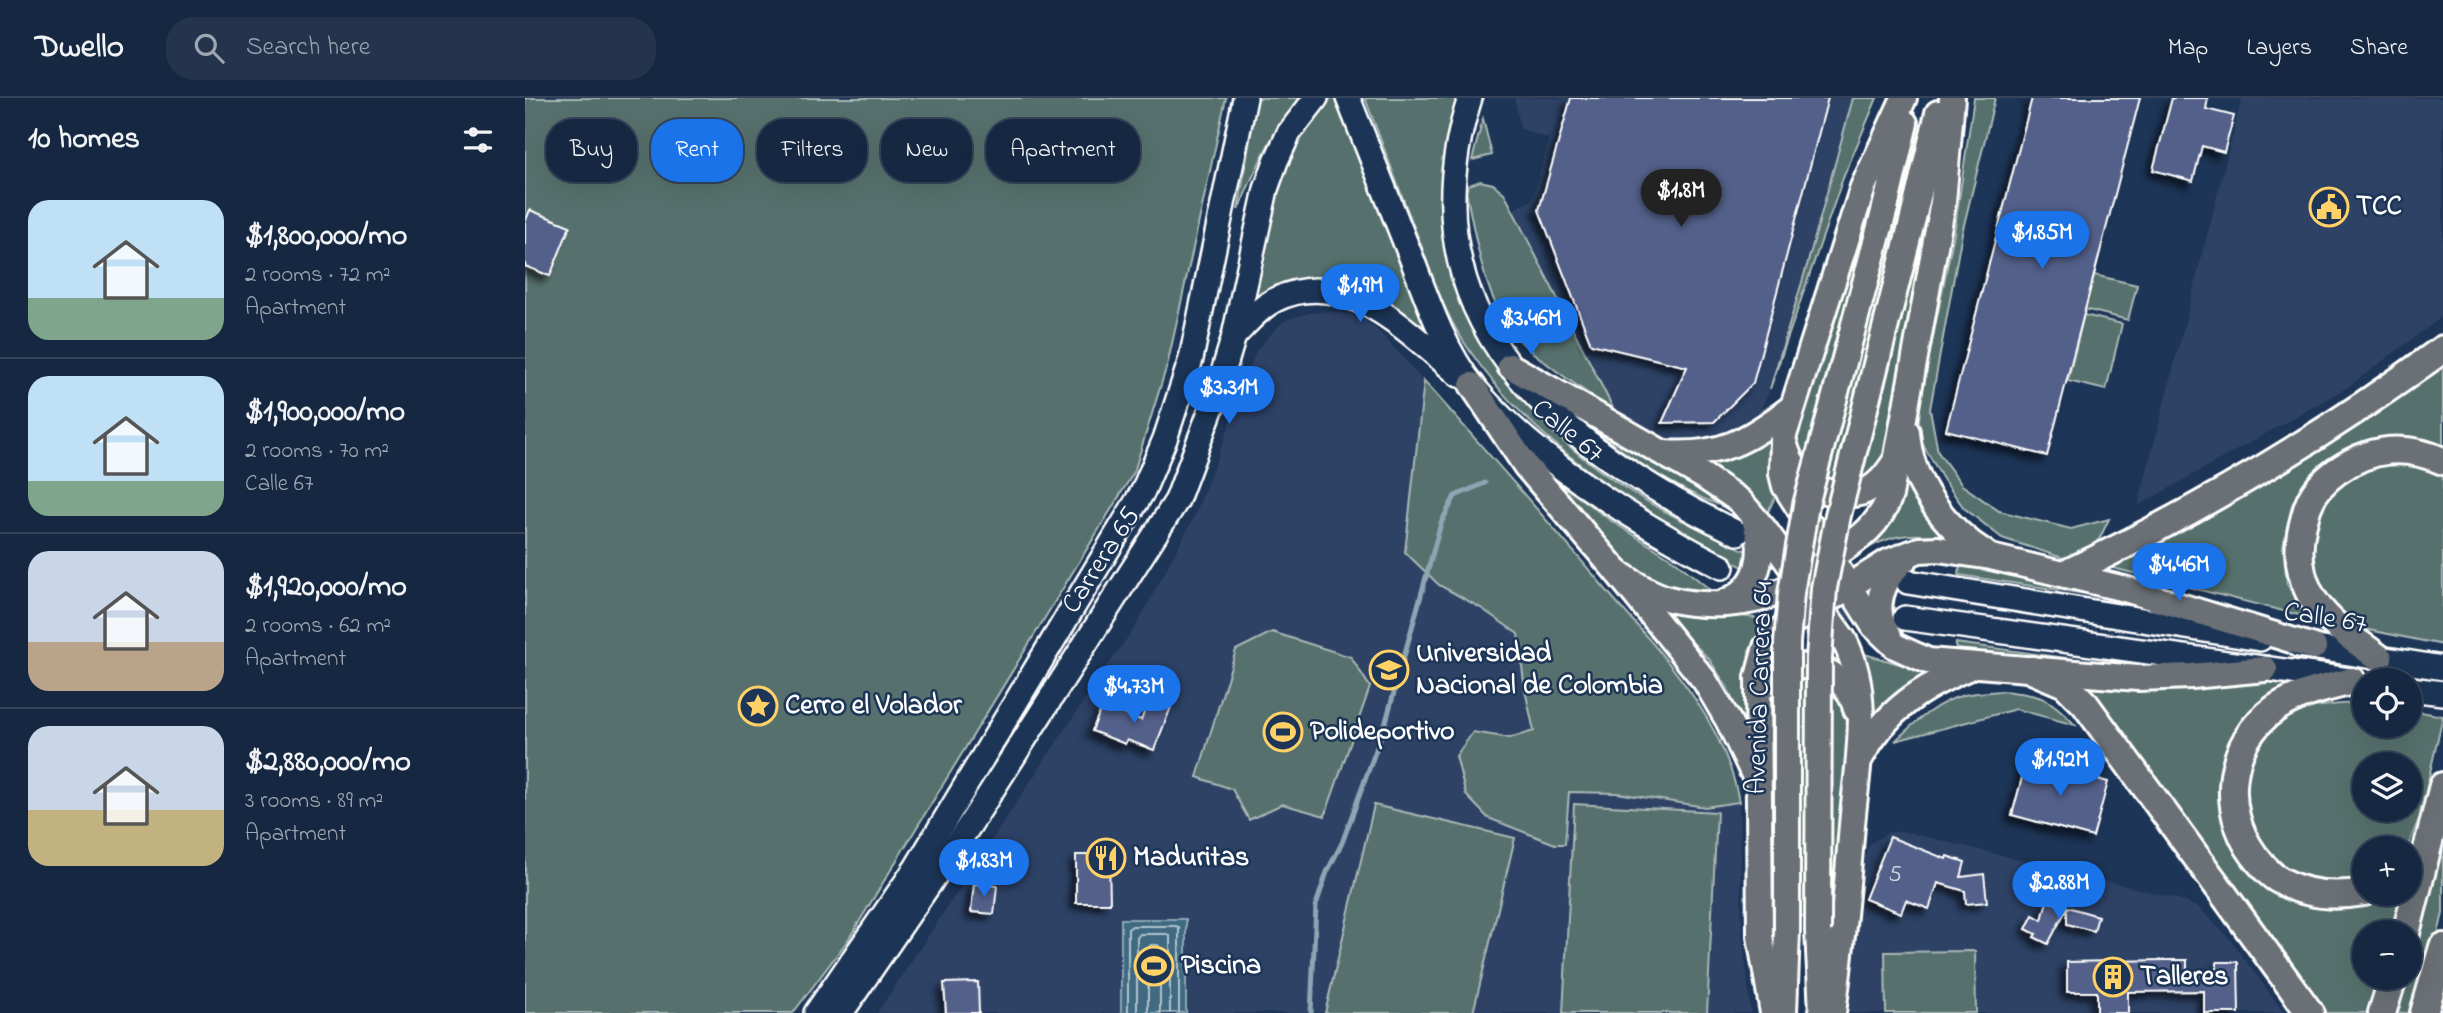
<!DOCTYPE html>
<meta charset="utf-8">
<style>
:root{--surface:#162841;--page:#23344c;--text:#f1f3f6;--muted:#9ea6b1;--line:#35445a;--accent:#1a73e8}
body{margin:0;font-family:"Indie Flower",sans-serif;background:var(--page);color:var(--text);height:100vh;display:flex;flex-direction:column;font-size:26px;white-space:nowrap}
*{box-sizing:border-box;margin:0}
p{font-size:23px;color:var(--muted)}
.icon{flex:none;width:38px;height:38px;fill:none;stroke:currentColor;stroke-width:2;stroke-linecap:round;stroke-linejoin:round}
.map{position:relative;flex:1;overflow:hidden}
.drawer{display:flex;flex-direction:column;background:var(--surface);width:525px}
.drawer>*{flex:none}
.hud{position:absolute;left:21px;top:21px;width:665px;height:63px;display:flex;gap:14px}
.fabs{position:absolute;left:1827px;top:570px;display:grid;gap:14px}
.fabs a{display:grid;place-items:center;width:70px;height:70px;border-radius:50%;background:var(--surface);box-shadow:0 7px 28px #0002,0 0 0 2px var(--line);font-size:35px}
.price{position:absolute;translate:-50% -60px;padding:0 16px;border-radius:24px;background:var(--accent);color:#fff;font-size:23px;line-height:46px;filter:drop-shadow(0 2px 4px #0008)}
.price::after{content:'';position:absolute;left:50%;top:42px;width:21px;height:16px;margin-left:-10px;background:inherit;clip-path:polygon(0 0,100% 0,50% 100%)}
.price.selected{background:#222;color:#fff}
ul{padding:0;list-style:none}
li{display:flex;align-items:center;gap:21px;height:175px;padding:0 28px}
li+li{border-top:2px solid var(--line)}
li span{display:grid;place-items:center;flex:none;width:196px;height:140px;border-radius:21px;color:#555}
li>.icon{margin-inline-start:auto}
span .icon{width:84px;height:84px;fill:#fffc;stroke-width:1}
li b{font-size:30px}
h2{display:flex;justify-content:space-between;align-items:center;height:84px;padding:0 28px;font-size:30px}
.chip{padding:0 24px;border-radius:28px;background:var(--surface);box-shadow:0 7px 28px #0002,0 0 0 2px var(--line);font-size:24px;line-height:63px}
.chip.selected{background:var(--accent);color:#fff}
header{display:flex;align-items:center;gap:42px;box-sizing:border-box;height:98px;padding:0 35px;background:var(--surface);border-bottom:2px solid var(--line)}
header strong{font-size:33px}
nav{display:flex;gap:38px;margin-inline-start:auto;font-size:24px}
.search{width:490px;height:63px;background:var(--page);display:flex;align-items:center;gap:18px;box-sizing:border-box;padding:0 24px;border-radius:28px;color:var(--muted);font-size:26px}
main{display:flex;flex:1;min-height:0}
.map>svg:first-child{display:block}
.built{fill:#2d4266}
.green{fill:#57716d;stroke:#abb8b6;stroke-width:2;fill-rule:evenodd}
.water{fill:#3f6b82;stroke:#8ca6b4;stroke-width:2}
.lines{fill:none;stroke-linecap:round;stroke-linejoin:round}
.shore{stroke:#b2c4cd;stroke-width:2}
.stream{stroke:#8ca6b4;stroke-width:5}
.building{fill:#536189;stroke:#fff;stroke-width:2;filter:url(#shadow)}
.secondary-tunnel{stroke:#344968;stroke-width:23;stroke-dasharray:23 11;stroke-linecap:butt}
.secondary-casing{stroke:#fff;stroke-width:28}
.primary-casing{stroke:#fff;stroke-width:30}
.trunk-casing{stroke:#fff;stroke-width:32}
.secondary{stroke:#1d3557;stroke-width:23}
.primary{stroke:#6a7074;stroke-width:24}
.trunk{stroke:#6a7074;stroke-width:26}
.primary-bridge-casing{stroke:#fff;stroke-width:30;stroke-linecap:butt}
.primary-bridge{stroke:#6a7074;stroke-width:24}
.labels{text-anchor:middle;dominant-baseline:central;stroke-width:5;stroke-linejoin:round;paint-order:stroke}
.number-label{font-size:24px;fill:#d4d8e2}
.poi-label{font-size:28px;font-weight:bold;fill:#fff;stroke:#1d3557;text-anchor:start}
.street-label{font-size:28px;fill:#fff;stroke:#1d3557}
</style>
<header>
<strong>Dwello</strong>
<div class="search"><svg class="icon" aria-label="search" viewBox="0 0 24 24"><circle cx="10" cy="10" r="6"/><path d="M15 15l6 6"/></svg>Search here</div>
<nav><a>Map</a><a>Layers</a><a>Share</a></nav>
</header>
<main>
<section class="drawer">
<h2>10 homes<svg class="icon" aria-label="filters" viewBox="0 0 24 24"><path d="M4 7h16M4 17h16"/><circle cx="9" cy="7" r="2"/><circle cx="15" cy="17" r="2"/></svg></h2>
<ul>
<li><span style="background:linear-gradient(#bfe0f5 70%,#7fa58c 0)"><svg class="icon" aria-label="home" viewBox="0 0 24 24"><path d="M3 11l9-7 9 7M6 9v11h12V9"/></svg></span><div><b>$1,800,000/mo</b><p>2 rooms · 72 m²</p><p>Apartment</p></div></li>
<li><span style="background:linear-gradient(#bfe0f5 75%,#7fa58c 0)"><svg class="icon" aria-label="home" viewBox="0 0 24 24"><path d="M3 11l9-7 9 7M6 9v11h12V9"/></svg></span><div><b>$1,900,000/mo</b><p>2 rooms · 70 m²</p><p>Calle 67</p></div></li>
<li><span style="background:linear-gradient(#c9d6e8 65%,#b9a48a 0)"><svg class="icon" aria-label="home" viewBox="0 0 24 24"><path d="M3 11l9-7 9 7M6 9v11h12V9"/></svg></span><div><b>$1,920,000/mo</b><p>2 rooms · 62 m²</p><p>Apartment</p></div></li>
<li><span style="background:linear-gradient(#c9d6e8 60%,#c2b280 0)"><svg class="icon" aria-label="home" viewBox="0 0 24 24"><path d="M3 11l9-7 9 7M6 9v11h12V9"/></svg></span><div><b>$2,880,000/mo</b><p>3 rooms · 89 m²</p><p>Apartment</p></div></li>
</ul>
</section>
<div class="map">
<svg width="1918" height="915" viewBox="0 0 1918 915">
<defs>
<filter id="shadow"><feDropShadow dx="-6" dy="6" stdDeviation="3.5" flood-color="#0009"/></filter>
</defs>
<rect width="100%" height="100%" fill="#1d3557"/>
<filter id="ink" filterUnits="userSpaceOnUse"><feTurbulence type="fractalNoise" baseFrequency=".0143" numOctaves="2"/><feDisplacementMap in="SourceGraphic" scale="14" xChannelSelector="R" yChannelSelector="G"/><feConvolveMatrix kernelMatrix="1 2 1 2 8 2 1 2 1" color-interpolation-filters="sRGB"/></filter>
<g filter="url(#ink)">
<g class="built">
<path d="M 989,0 L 1328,0 L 1283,164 L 1245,291 L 1235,313 L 1219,326 L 1197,336 L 1172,342 L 1149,341 L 1125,335 L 1090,314 L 987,112 L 1007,102 L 1024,41 L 996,31 Z"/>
<path d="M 1717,0 L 1918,0 L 1918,218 L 1823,289 L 1613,408 Z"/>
<path d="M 805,213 L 824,216 L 839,222 L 851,231 L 872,253 L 1061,468 L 1139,561 L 1170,602 L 1193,637 L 1206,668 L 1214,704 L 1217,835 L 1226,915 L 352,915 L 572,583 L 612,526 L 669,419 L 701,337 L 718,284 L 732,252 L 753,228 L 763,221 L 784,215 Z"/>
<path d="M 1364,734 L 1382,734 L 1654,801 L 1674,810 L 1705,841 L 1759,915 L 1323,915 L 1322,902 L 1338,765 L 1342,752 L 1346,745 Z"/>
</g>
<g class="green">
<path d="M 0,0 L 701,0 L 643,264 L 609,374 L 323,842 L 268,915 L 0,915 Z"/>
<path d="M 732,0 L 776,0 C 746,32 731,72 713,112 Z"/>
<path d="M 806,0 L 809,0 L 903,238 C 866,207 836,176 785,181 C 763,183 748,189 730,201 C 740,142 746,73 783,24 C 790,15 799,8 806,0 Z"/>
<path d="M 840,0 L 932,0 C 929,13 923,27 921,41 C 915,76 914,133 923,167 C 950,270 1034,352 1123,404 C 1157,424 1192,440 1228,456 L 1223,472 C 1115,412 1005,348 937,241 C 918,212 907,176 895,144 C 876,96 858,48 840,0 Z"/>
<path d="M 1328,0 L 1352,0 L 1318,80 L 1245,291 L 1283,164 Z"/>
<path d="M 1449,0 L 1470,0 L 1437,135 L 1405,311 L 1413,354 L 1437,387 L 1474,413 L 1546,431 L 1584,421 L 1575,440 L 1562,453 L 1541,461 L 1477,440 L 1439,410 L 1418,381 L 1398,347 L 1394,323 L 1396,299 L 1429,135 Z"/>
<path d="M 958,21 L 967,57 L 947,62 Z"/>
<path d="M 955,83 L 968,86 L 979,95 L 1090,314 C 1060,293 1027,272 999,247 C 960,211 951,142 941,93 L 944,87 Z"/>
<path d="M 1345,108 L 1403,122 L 1365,354 L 1345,379 L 1330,383 L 1309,381 L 1295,377 L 1267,350 Z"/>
<path d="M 1565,176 L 1612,187 L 1603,222 L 1556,210 Z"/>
<path d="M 1559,217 L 1597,226 L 1581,292 L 1543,283 Z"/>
<path d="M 1918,259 L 1918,355 L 1796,371 L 1767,407 L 1758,449 L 1762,486 L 1786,520 L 1580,468 Z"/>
<path d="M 899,283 C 959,351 1019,418 1077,487 C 1132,552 1199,617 1214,704 L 1180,709 L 1092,695 L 1044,694 L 1040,746 L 1030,746 L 963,720 L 941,697 L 931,658 L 948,634 L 985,640 L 1009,633 L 1000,592 L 993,536 L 956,510 L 914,487 L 880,454 Z"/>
<path d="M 1051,316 L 1188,398 L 1199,409 C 1144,389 1096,354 1051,316 Z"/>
<path d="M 1249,336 L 1245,373 L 1251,397 L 1242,416 L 1170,360 Z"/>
<path d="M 1884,361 L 1918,374 L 1918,547 L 1819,527 L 1788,485 L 1782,445 L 1791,406 L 1844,362 Z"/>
<path d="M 1019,374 L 1085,422 L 1150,463 L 1188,494 L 1163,495 L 1142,491 L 1104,470 Z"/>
<path d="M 1378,376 L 1392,402 L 1428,439 C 1393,436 1374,433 1343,450 L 1358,426 Z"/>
<path d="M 1436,463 L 1588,500 L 1434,477 Z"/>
<path d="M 1128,505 L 1244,522 L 1224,553 L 1220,578 L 1224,640 L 1202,589 L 1184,561 Z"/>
<path d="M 747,534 L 826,559 L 845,589 L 800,718 L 757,706 L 724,722 L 707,691 L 672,679 L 711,552 Z"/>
<path d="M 1431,545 L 1598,568 L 1430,555 Z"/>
<path d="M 1329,553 L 1409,576 L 1351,625 L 1342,624 Z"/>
<path d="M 1272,578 L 1308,587 L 1327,622 L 1310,819 L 1242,818 L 1245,607 L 1254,588 Z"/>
<path d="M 1712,583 L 1764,586 L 1714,634 L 1705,736 L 1720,771 L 1749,793 L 1849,800 L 1857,796 L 1876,796 L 1865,835 L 1839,835 L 1839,880 L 1852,880 L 1842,915 L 1798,915 L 1558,585 Z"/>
<path d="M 1477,593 C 1515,597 1524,598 1550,627 L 1491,611 L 1370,643 C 1390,624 1412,604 1439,597 C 1451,594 1465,594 1477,593 Z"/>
<path d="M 1839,604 L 1839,628 L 1885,628 L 1885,612 L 1918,618 L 1895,718 L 1882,751 L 1839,751 L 1839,782 C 1831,784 1821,786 1813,787 C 1794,788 1756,775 1744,761 C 1734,750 1729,735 1726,722 C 1714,674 1724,637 1770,614 C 1784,607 1822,606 1839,604 ZM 1839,667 L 1885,667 L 1885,712 L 1839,712 Z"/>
<path d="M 1049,706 L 1192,714 L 1182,915 L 1038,915 Z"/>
<path d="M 849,707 L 990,740 L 948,915 L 800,915 Z"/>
<path d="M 1918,736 L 1918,815 L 1915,828 L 1889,915 L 1867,915 L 1878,880 L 1885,880 L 1885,858 Z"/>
<path d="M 1450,853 L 1451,915 L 1361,915 L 1360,854 Z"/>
</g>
<rect class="water" x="596" y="821" width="65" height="94"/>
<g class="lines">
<g class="shore">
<path d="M 603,915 L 603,831 L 607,828 L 650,828 L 654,829 L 654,915"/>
<path d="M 612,915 L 612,840 L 615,836 L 642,836 L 645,838 L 645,915"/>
<path d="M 623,915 L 623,850 L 626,847 L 633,847 L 635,850 L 635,915"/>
</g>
<path class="stream" d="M 786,915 L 791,807 L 802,774 L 817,745 L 860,627 L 916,425 L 930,398 L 960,385"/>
</g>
<g class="building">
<path d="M 1046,0 L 1303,0 L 1228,285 L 1189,324 L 1137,325 L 1162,269 L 1066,246 L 1014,112 Z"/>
<path d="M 1507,0 L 1615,0 L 1522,358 L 1421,332 Z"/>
<path d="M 1647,0 L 1683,0 L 1681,11 L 1709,18 L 1699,54 L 1677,48 L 1668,83 L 1628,72 Z"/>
<path d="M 5,112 L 45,128 L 25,178 L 0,168 L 0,124 Z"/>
<path d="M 624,601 L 646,609 L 629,652 L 602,642 L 600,646 L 567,633 L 577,608 L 616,622 Z"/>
<path d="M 1502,661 L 1583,684 L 1568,739 L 1487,717 Z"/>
<path d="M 1365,739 L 1421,761 L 1422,758 L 1440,764 L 1436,779 L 1459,776 L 1462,804 L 1441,806 L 1440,793 L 1413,785 L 1404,811 L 1381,802 L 1376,815 L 1340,801 Z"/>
<path d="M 551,757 L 584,757 L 585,805 L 551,805 Z"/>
<path d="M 449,786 L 472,788 L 469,816 L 446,814 Z"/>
<path d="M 1522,803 L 1573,818 L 1569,833 L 1542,826 L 1542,810 L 1523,846 L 1509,839 L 1511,836 L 1501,831 L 1508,817 L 1517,822 Z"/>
<path d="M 1638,862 L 1662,862 L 1662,874 L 1692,873 L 1692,864 L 1713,864 L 1714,915 L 1679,915 L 1679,893 L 1603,894 L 1603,915 L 1572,915 L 1572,894 L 1542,894 L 1542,864 Z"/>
<path d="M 453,884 L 454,915 L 421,915 L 419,885 Z"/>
</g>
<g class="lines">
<path class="secondary-tunnel" d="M 1284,504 L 1354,516"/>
<defs>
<g id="secondary">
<path d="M 823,0 C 845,55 866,109 888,164 C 903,204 921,255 948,288 C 1008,361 1114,426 1197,469"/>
<path d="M 945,0 C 874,221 1034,348 1212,435"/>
<path d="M 709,238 C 722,225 734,210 750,202 C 821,166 885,236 934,277"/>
<path d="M 1383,484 L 1735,541"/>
<path d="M 1380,520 L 1824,582"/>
<path d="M 1773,547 L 1918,570"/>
<path d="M 1885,591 L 1918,595"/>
<path d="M 291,915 L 391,770 L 618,393 L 640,341 L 666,261 L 720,0"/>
<path d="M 316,915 L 446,725 L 652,402 L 691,298 L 709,238 L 741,91 L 751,63 L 764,35 L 791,0"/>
</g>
<g id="primary">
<path d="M 1379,0 L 1338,89 L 1258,340 L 1257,376 L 1260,388 L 1349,528 L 1370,548 L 1403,563 L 1613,580 L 1667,578 L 1740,571"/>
<path d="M 1360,110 L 1380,25"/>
<path d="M 1389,116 L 1413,15"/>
<path d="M 985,268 L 1178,378 L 1215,403 L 1239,431 L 1319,542 C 1348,596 1332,668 1327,727 C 1322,790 1316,853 1308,915"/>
<path d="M 947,287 L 1001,368 L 1092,474 L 1180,583 L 1204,624 L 1230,679"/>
<path d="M 1382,334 C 1385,384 1419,429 1460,455"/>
<path d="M 1260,347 C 1268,379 1301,404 1335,395 C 1352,390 1362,376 1371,362"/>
<path d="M 1139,355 C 1195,359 1223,343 1266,310"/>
<path d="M 1092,474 C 1108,485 1125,496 1144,501 C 1179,510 1228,508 1260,491 C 1277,482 1293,469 1309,458 C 1334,441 1355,427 1365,397 L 1418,104 L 1427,0"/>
<path d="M 1200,504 C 1234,490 1241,457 1230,424"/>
<path d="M 1364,538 C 1344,510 1358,480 1381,460"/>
<path d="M 1248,586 C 1276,550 1321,573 1331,611"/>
<path d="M 1336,659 C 1361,612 1397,589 1445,569"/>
<path d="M 1293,833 L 1297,914"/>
<path d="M 1248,915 L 1235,838 L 1233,579 L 1241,549 L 1258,530 L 1363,464 L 1394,452 L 1413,451 L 1466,459 L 1600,491 L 1789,549"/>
<path d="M 1259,915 L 1262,833"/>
</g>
<g id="trunk">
<path d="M 1540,476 C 1672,414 1801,337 1918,251"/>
<path d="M 1854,560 C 1829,541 1798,523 1784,494 C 1773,472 1772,450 1778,426 C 1780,420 1781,412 1784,406 C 1789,393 1801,381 1812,373 C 1846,349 1880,346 1918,363"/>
<path d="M 1507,572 L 1540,586 L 1560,606 L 1785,915"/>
<path d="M 1827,583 C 1801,590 1774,595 1751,610 C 1702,643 1695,711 1729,757 C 1737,767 1744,777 1756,783 C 1781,797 1811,799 1839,794"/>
<path d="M 1881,835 L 1918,688"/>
<path d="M 1857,915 L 1868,880"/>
<path d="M 1899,915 L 1918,849"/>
</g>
</defs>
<use href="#secondary" class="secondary-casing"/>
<use href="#primary" class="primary-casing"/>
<use href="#trunk" class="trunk-casing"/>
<use href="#secondary" class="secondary"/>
<use href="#primary" class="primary"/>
<use href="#trunk" class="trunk"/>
<defs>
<g id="primary-bridge">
<path d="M 1262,833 L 1262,545 L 1266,495 L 1281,407 L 1360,110"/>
<path d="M 1293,833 L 1294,560 L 1299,490 L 1313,417 L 1389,116"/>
</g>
</defs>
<use href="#primary-bridge" class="primary-bridge-casing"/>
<use href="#primary-bridge" class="primary-bridge"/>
</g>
</g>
<defs>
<symbol id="civic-ring" viewBox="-11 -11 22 22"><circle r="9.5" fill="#1d3557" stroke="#ffd166" stroke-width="1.5"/><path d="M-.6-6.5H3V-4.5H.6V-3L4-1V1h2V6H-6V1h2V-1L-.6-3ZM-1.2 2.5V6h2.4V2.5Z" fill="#ffd166"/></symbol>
<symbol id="university-ring" viewBox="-11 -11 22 22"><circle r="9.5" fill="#1d3557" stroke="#ffd166" stroke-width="1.5"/><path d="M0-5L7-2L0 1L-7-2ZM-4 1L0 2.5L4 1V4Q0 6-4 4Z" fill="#ffd166"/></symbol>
<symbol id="sight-ring" viewBox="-11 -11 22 22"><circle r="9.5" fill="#1d3557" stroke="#ffd166" stroke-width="1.5"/><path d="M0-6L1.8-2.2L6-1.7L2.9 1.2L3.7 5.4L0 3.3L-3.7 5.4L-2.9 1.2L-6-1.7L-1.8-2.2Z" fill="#ffd166"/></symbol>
<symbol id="stadium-ring" viewBox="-11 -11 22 22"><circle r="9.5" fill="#1d3557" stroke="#ffd166" stroke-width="1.5"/><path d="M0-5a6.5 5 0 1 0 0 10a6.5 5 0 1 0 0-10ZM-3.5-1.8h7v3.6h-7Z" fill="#ffd166"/></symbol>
<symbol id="restaurant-ring" viewBox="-11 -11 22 22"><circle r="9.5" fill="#1d3557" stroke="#ffd166" stroke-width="1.5"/><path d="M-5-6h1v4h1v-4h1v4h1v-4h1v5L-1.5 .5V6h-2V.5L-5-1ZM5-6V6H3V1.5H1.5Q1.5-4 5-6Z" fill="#ffd166"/></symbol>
<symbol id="building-ring" viewBox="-11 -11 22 22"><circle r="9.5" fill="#1d3557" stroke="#ffd166" stroke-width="1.5"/><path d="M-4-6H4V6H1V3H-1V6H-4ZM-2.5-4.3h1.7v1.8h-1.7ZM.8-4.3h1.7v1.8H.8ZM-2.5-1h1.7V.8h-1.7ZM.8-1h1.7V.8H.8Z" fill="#ffd166"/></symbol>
</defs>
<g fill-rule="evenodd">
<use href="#civic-ring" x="1782" y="87" width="44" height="44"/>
<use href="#university-ring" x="842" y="550" width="44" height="44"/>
<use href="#sight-ring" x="211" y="586" width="44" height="44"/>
<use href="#stadium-ring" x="736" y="612" width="44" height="44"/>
<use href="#restaurant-ring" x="559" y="738" width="44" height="44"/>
<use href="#stadium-ring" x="607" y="846" width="44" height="44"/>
<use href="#building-ring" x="1566" y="857" width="44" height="44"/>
</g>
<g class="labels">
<g class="number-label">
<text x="1370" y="777">5</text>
</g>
<g class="poi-label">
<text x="1831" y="109">TCC</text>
<text x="891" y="556">Universidad<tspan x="891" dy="32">Nacional de Colombia</tspan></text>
<text x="260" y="608">Cerro el Volador</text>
<text x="785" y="634">Polideportivo</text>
<text x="608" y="760">Maduritas</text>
<text x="656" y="868">Piscina</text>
<text x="1615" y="879">Talleres</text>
</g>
<g class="street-label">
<text transform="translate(1042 334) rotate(39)">Calle 67</text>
<text transform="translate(577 463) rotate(-57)">Carrera 65</text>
<text transform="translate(1800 521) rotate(9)">Calle 67</text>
<text transform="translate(1236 590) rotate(-88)">Avenida Carrera 64</text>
</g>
</g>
</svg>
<div class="fabs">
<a><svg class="icon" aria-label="locate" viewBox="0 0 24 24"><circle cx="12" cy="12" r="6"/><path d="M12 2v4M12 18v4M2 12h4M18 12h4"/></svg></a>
<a><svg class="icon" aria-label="layers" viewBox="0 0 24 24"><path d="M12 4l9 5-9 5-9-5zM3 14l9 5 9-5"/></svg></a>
<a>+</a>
<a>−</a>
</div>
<b class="price selected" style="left:1156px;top:131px">$1.8M</b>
<b class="price" style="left:1517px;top:173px">$1.85M</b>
<b class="price" style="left:835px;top:226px">$1.9M</b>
<b class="price" style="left:1006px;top:259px">$3.46M</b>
<b class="price" style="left:704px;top:328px">$3.31M</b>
<b class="price" style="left:1654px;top:505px">$4.46M</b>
<b class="price" style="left:609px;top:627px">$4.73M</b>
<b class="price" style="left:1535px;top:700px">$1.92M</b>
<b class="price" style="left:459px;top:801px">$1.83M</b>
<b class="price" style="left:1534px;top:823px">$2.88M</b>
<div class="hud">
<a class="chip">Buy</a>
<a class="chip selected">Rent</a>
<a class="chip">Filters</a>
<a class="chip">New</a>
<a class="chip">Apartment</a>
</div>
</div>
</main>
